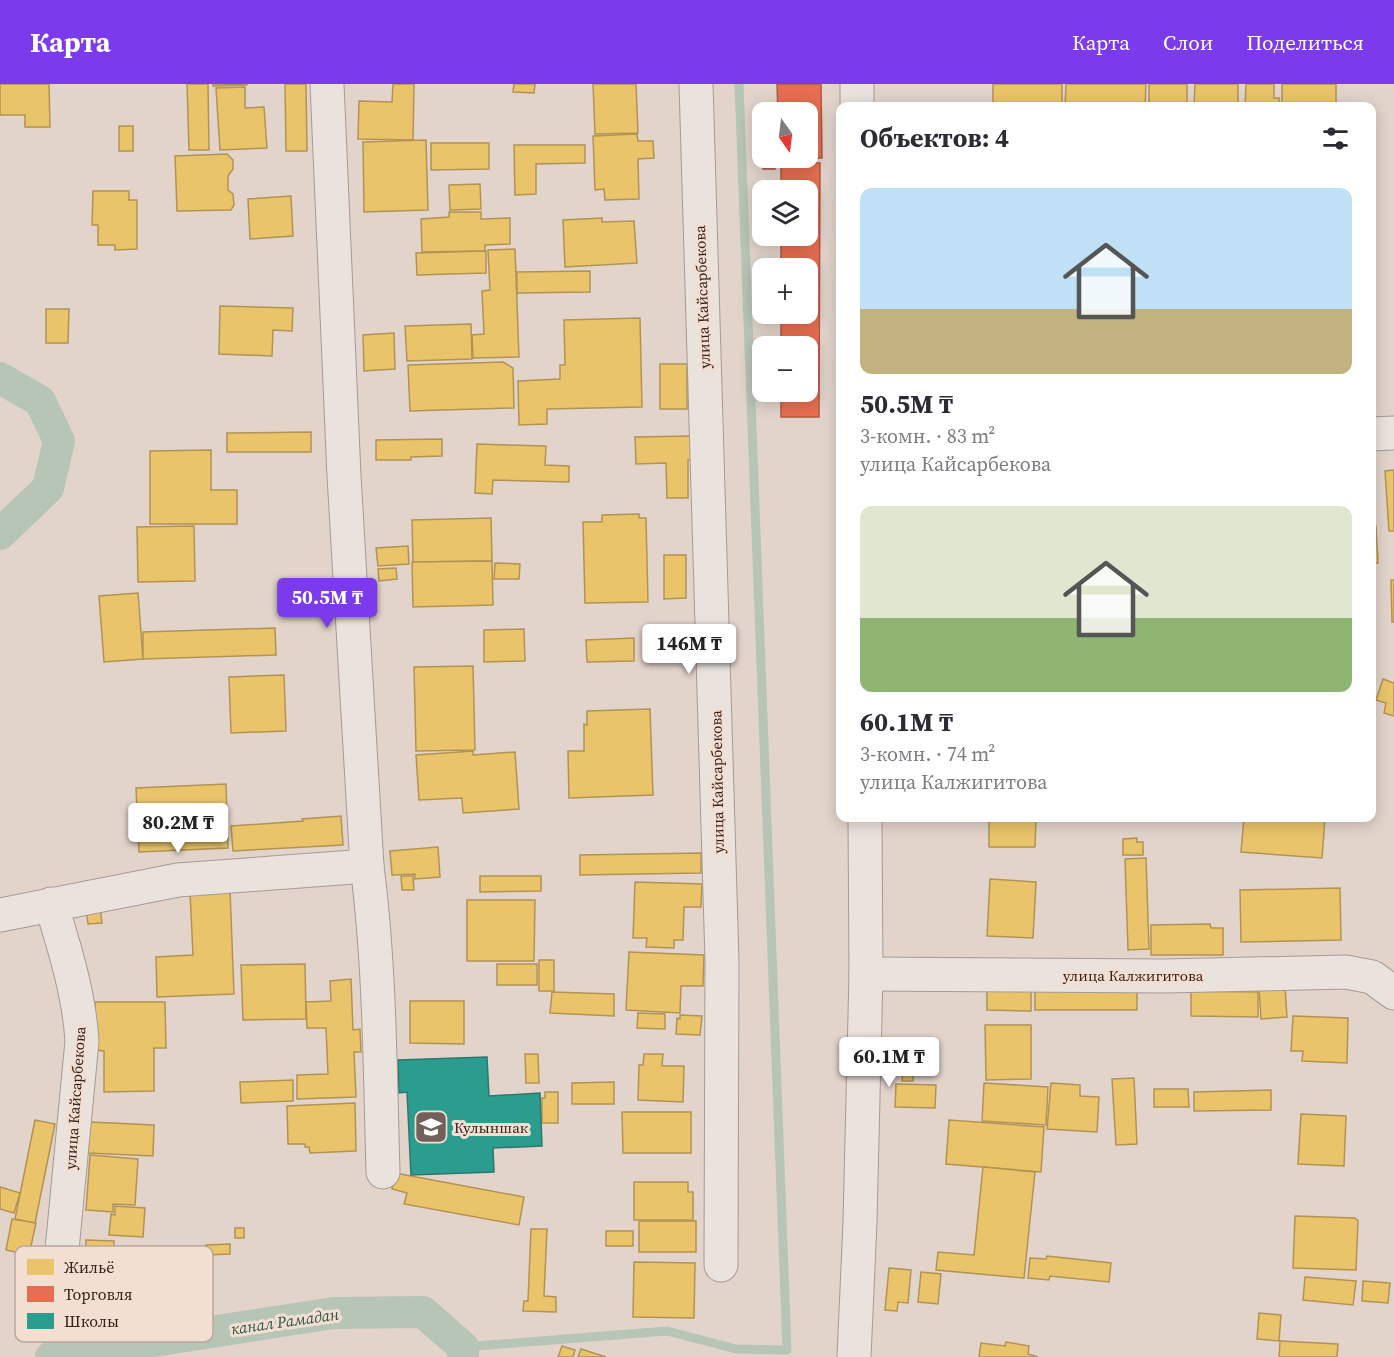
<!DOCTYPE html>
<html lang="ru">
<meta charset="utf-8">
<style>
:root{--surface:#fff;--page:#f2f2f3;--text:#2b2b33;--muted:#7c7c81;--accent:#7c3aed}
body{margin:0;font-family:"Source Serif 4",serif;background:var(--page);color:var(--text);height:100vh;display:flex;flex-direction:column;font-size:22px;white-space:nowrap}
*{box-sizing:border-box;margin:0}
p{font-size:20px;color:var(--muted)}
.icon{flex:none;width:33px;height:33px;fill:none;stroke:currentColor;stroke-width:2;stroke-linecap:round;stroke-linejoin:round}
.map{position:relative;flex:1;overflow:hidden}
.side{position:absolute;left:836px;top:18px;width:540px;height:720px;display:flex;flex-direction:column;background:var(--surface);border-radius:12px;box-shadow:0 3px 15px #0003}
.side>*{flex:none}
.needle{width:39px;rotate:166deg}
.tools{position:absolute;left:752px;top:18px;display:grid;gap:12px}
.tools a{display:grid;place-items:center;width:66px;height:66px;border-radius:12px;background:var(--surface);box-shadow:0 3px 15px #0003;font-size:30px}
.price{position:absolute;translate:-50% -51px;padding:0 14px;border-radius:6px;background:#fff;color:#222;font-size:20px;line-height:39px;filter:drop-shadow(0 2px 3px #0008)}
.price::after{content:'';position:absolute;left:50%;top:36px;width:18px;height:14px;margin-left:-9px;background:inherit;clip-path:polygon(0 0,100% 0,50% 100%)}
.price.selected{background:var(--accent);color:#fff}
ul{padding:0;list-style:none}
li{display:grid;align-content:center;gap:12px;height:318px;padding:0 24px}
li span{display:grid;place-items:center;height:186px;border-radius:12px;color:#555}
li>.icon{margin-inline-start:auto}
span .icon{width:108px;height:108px;fill:#fffc;stroke-width:1}
li b{font-size:26px}
h2{display:flex;justify-content:space-between;align-items:center;height:72px;padding:0 24px;font-size:26px}
header{display:flex;align-items:center;gap:36px;box-sizing:border-box;height:84px;padding:0 30px;background:var(--accent);color:#fff}
header strong{font-size:28px}
nav{display:flex;gap:33px;margin-inline-start:auto;font-size:21px}
.map>svg:first-child{display:block}
.homes{fill:#e9c46a;stroke:#b39353;stroke-width:1.5}
.shops{fill:#e76f51;stroke:#b25842;stroke-width:1.5}
.schools{fill:#2a9d8f;stroke:#2d786d;stroke-width:1.5}
.lines{fill:none;stroke-linecap:round;stroke-linejoin:round}
.stream{stroke:#b7c5b7;stroke-width:9}
.canal{stroke:#b7c5b7;stroke-width:32}
.minor-casing{stroke:#a79a95;stroke-width:35}
.minor{stroke:#eae2dd;stroke-width:33}
.labels{text-anchor:middle;dominant-baseline:central;stroke-width:6;stroke-linejoin:round;paint-order:stroke}
.street-label{font-size:15px;fill:#35221e;stroke:#f3dfd2}
.poi-label{font-size:15px;fill:#35221e;stroke:#f3dfd2;text-anchor:start}
.water-label{font-size:16px;font-style:italic;fill:#2e5446;stroke:#f3dfd2}
.key{fill:#f3dfd2;stroke:#baa69c;stroke-width:1.5}
.key-label{font-size:16px;fill:#35221e}
</style>
<header>
<strong>Карта</strong>
<nav><a>Карта</a><a>Слои</a><a>Поделиться</a></nav>
</header>
<div class="map">
<svg width="1394" height="1273" viewBox="0 0 1394 1273">
<rect width="100%" height="100%" fill="#e2d4cb"/>
<g class="homes">
<path d="M 0,0 L 49,0 L 50,43 L 25,43 L 25,31 L 0,31 Z"/>
<path d="M 187,0 L 208,0 L 209,66 L 189,66 Z"/>
<path d="M 213,0 L 247,0 L 247,1 L 213,2 Z"/>
<path d="M 285,0 L 306,0 L 307,67 L 286,67 Z"/>
<path d="M 393,0 L 414,0 L 413,56 L 358,55 L 359,17 L 392,18 Z"/>
<path d="M 514,0 L 535,0 L 534,9 L 513,8 Z"/>
<path d="M 593,0 L 636,0 L 638,49 L 595,50 Z"/>
<rect x="993" y="0" width="69" height="22"/>
<path d="M 1066,0 L 1146,0 L 1145,22 L 1095,20 L 1095,22 L 1065,22 Z"/>
<rect x="1149" y="0" width="38" height="22"/>
<path d="M 1195,0 L 1238,0 L 1238,22 L 1194,22 Z"/>
<path d="M 1246,0 L 1274,0 L 1274,14 L 1279,14 L 1279,22 L 1245,22 Z"/>
<rect x="1282" y="0" width="54" height="22"/>
<path d="M 245,3 L 245,24 L 264,23 L 267,64 L 220,66 L 216,4 Z"/>
<rect x="119" y="42" width="14" height="25"/>
<path d="M 637,50 L 638,57 L 653,57 L 654,74 L 638,75 L 639,115 L 605,116 L 604,105 L 595,106 L 593,52 Z"/>
<path d="M 426,56 L 428,126 L 364,128 L 363,58 Z"/>
<path d="M 431,59 L 489,59 L 489,85 L 431,86 Z"/>
<path d="M 514,61 L 585,61 L 585,79 L 536,80 L 536,110 L 515,111 Z"/>
<path d="M 227,70 L 233,76 L 233,85 L 228,92 L 228,106 L 233,110 L 234,121 L 231,126 L 177,127 L 175,72 Z"/>
<path d="M 480,100 L 481,125 L 450,126 L 449,101 Z"/>
<path d="M 93,107 L 129,107 L 129,116 L 137,116 L 137,165 L 115,166 L 115,161 L 98,161 L 98,141 L 92,141 Z"/>
<path d="M 291,112 L 293,152 L 250,155 L 248,115 Z"/>
<path d="M 449,128 L 481,128 L 481,135 L 510,134 L 510,160 L 485,161 L 485,167 L 422,168 L 421,135 L 449,133 Z"/>
<path d="M 602,134 L 602,138 L 634,137 L 637,179 L 565,183 L 563,136 Z"/>
<path d="M 515,165 L 519,273 L 473,274 L 472,251 L 484,250 L 482,207 L 490,206 L 488,166 Z"/>
<path d="M 486,167 L 486,189 L 417,191 L 416,169 Z"/>
<path d="M 590,187 L 590,208 L 517,209 L 517,188 Z"/>
<path d="M 220,222 L 293,224 L 292,247 L 273,246 L 272,272 L 219,270 Z"/>
<path d="M 46,225 L 69,225 L 68,259 L 46,259 Z"/>
<path d="M 640,234 L 642,323 L 547,325 L 547,340 L 519,341 L 518,297 L 560,295 L 560,281 L 565,281 L 564,236 Z"/>
<path d="M 471,240 L 472,275 L 407,277 L 405,242 Z"/>
<path d="M 394,249 L 395,285 L 364,287 L 363,251 Z"/>
<rect x="1371" y="266" width="3" height="45"/>
<path d="M 503,278 L 513,284 L 514,324 L 410,327 L 408,281 Z"/>
<rect x="660" y="280" width="27" height="45"/>
<path d="M 311,348 L 311,368 L 227,368 L 227,349 Z"/>
<path d="M 691,352 L 691,376 L 688,376 L 688,414 L 667,414 L 666,379 L 636,380 L 635,353 Z"/>
<path d="M 442,355 L 442,372 L 411,373 L 411,376 L 376,376 L 376,356 Z"/>
<path d="M 477,360 L 546,362 L 545,381 L 569,382 L 569,398 L 493,396 L 492,410 L 475,409 Z"/>
<path d="M 211,366 L 211,406 L 237,406 L 237,440 L 150,440 L 150,367 Z"/>
<path d="M 1394,386 L 1394,447 L 1389,447 L 1385,387 Z"/>
<path d="M 1371,406 L 1375,440 L 1371,441 Z"/>
<path d="M 639,430 L 639,434 L 646,434 L 648,518 L 585,519 L 583,438 L 602,438 L 602,431 Z"/>
<path d="M 491,434 L 492,477 L 413,478 L 412,436 Z"/>
<path d="M 194,442 L 195,497 L 138,498 L 137,443 Z"/>
<path d="M 1371,442 L 1376,442 L 1378,479 L 1371,480 Z"/>
<path d="M 408,462 L 409,480 L 378,482 L 376,464 Z"/>
<path d="M 664,471 L 686,471 L 686,514 L 664,515 Z"/>
<path d="M 492,477 L 493,521 L 413,523 L 412,478 Z"/>
<path d="M 495,479 L 520,480 L 519,495 L 494,495 Z"/>
<path d="M 396,484 L 397,495 L 379,497 L 378,485 Z"/>
<path d="M 1391,496 L 1394,496 L 1394,538 L 1392,538 Z"/>
<path d="M 138,509 L 143,575 L 104,578 L 99,512 Z"/>
<path d="M 275,544 L 276,571 L 143,575 L 143,548 Z"/>
<path d="M 524,545 L 525,577 L 484,578 L 484,546 Z"/>
<path d="M 634,554 L 634,577 L 587,578 L 586,556 Z"/>
<path d="M 473,582 L 475,666 L 416,667 L 414,583 Z"/>
<path d="M 284,591 L 286,647 L 231,649 L 229,593 Z"/>
<path d="M 1383,595 L 1394,599 L 1394,632 L 1384,629 L 1386,619 L 1376,616 Z"/>
<path d="M 650,625 L 653,711 L 569,714 L 568,667 L 584,667 L 584,640 L 587,641 L 587,627 Z"/>
<path d="M 473,667 L 473,671 L 515,668 L 519,725 L 463,729 L 462,714 L 419,716 L 416,671 Z"/>
<path d="M 226,700 L 228,764 L 139,768 L 136,704 Z"/>
<path d="M 341,732 L 343,761 L 233,767 L 231,742 L 303,737 L 302,735 Z"/>
<path d="M 989,734 L 1036,734 L 1035,763 L 989,763 Z"/>
<path d="M 1244,734 L 1325,734 L 1322,774 L 1241,768 Z"/>
<path d="M 1137,754 L 1137,758 L 1143,758 L 1143,771 L 1123,771 L 1123,755 Z"/>
<path d="M 438,763 L 440,793 L 415,795 L 415,790 L 392,791 L 390,767 Z"/>
<path d="M 701,769 L 701,789 L 580,791 L 580,771 Z"/>
<path d="M 1146,774 L 1149,865 L 1128,866 L 1125,775 Z"/>
<path d="M 401,792 L 413,792 L 414,806 L 402,806 Z"/>
<path d="M 480,792 L 541,792 L 541,807 L 480,808 Z"/>
<path d="M 990,795 L 1036,798 L 1033,854 L 987,852 Z"/>
<path d="M 635,798 L 702,800 L 701,823 L 684,823 L 683,856 L 674,856 L 674,864 L 646,863 L 647,854 L 633,854 Z"/>
<path d="M 1340,804 L 1341,856 L 1241,858 L 1240,806 Z"/>
<path d="M 230,806 L 234,910 L 157,913 L 156,873 L 193,871 L 190,808 Z"/>
<path d="M 467,816 L 535,816 L 534,877 L 467,877 Z"/>
<path d="M 100,822 L 102,839 L 88,840 L 86,824 Z"/>
<path d="M 1210,840 L 1211,844 L 1223,844 L 1223,871 L 1151,871 L 1151,841 Z"/>
<path d="M 629,868 L 704,871 L 703,902 L 681,902 L 680,929 L 626,926 Z"/>
<rect x="539" y="876" width="15" height="31"/>
<path d="M 305,880 L 306,935 L 243,936 L 241,881 Z"/>
<rect x="497" y="880" width="40" height="21"/>
<path d="M 351,895 L 353,946 L 360,945 L 361,968 L 354,968 L 356,1013 L 297,1015 L 297,991 L 328,990 L 326,944 L 307,944 L 306,918 L 331,917 L 330,897 Z"/>
<path d="M 1285,903 L 1287,933 L 1261,935 L 1259,904 Z"/>
<path d="M 987,905 L 1031,906 L 1031,927 L 987,926 Z"/>
<rect x="1035" y="907" width="102" height="19"/>
<path d="M 1191,907 L 1258,908 L 1258,933 L 1191,932 Z"/>
<path d="M 552,908 L 614,910 L 614,932 L 550,929 Z"/>
<path d="M 410,917 L 464,917 L 464,960 L 410,959 Z"/>
<path d="M 95,918 L 165,918 L 166,964 L 154,964 L 154,1007 L 104,1008 L 104,967 L 96,966 Z"/>
<path d="M 638,929 L 665,930 L 665,945 L 637,944 Z"/>
<path d="M 680,931 L 702,932 L 700,951 L 676,950 L 677,934 L 680,935 Z"/>
<path d="M 1293,932 L 1348,934 L 1347,979 L 1302,977 L 1303,967 L 1291,967 Z"/>
<path d="M 985,941 L 1031,941 L 1031,995 L 986,996 Z"/>
<path d="M 525,970 L 538,970 L 539,999 L 526,999 Z"/>
<path d="M 644,970 L 663,970 L 662,982 L 684,982 L 683,1018 L 638,1016 L 639,981 L 643,981 Z"/>
<path d="M 903,986 L 913,987 L 913,997 L 902,997 Z"/>
<path d="M 1134,994 L 1137,1060 L 1116,1061 L 1112,995 Z"/>
<path d="M 293,996 L 293,1017 L 241,1019 L 240,998 Z"/>
<path d="M 614,998 L 614,1020 L 572,1020 L 572,999 Z"/>
<path d="M 984,999 L 1048,1003 L 1046,1041 L 982,1037 Z"/>
<path d="M 1051,999 L 1080,1001 L 1080,1012 L 1099,1013 L 1097,1048 L 1047,1045 Z"/>
<path d="M 896,1000 L 936,1001 L 935,1024 L 895,1023 Z"/>
<path d="M 1154,1005 L 1188,1005 L 1189,1023 L 1154,1023 Z"/>
<path d="M 1271,1006 L 1271,1026 L 1194,1027 L 1194,1008 Z"/>
<path d="M 545,1008 L 558,1008 L 558,1039 L 542,1039 L 542,1014 L 545,1014 Z"/>
<path d="M 355,1019 L 356,1067 L 310,1069 L 309,1063 L 305,1063 L 305,1060 L 288,1060 L 287,1022 Z"/>
<path d="M 622,1028 L 691,1028 L 691,1069 L 623,1069 Z"/>
<path d="M 1301,1030 L 1346,1032 L 1344,1082 L 1298,1080 Z"/>
<path d="M 35,1036 L 55,1040 L 35,1139 L 15,1135 Z"/>
<path d="M 949,1036 L 1044,1043 L 1041,1088 L 946,1080 Z"/>
<path d="M 90,1038 L 154,1041 L 153,1072 L 88,1069 Z"/>
<path d="M 90,1071 L 138,1075 L 135,1121 L 113,1120 L 113,1128 L 86,1126 Z"/>
<path d="M 983,1083 L 1035,1088 L 1024,1194 L 936,1186 L 938,1168 L 974,1171 Z"/>
<path d="M 395,1089 L 524,1113 L 519,1141 L 404,1120 L 407,1109 L 392,1105 Z"/>
<path d="M 634,1098 L 688,1098 L 688,1108 L 693,1108 L 693,1136 L 634,1136 Z"/>
<path d="M 0,1103 L 20,1109 L 14,1129 L 0,1125 Z"/>
<path d="M 115,1122 L 145,1124 L 143,1153 L 109,1151 L 111,1130 L 115,1131 Z"/>
<path d="M 1295,1132 L 1355,1134 L 1358,1137 L 1356,1186 L 1293,1184 Z"/>
<path d="M 12,1135 L 36,1139 L 29,1171 L 6,1166 Z"/>
<rect x="639" y="1137" width="57" height="31"/>
<rect x="235" y="1144" width="9" height="10"/>
<path d="M 531,1145 L 547,1145 L 544,1212 L 556,1213 L 556,1228 L 523,1227 L 524,1217 L 528,1217 Z"/>
<rect x="606" y="1147" width="27" height="15"/>
<path d="M 86,1156 L 114,1157 L 114,1172 L 111,1171 L 111,1179 L 85,1179 Z"/>
<path d="M 230,1160 L 230,1170 L 206,1171 L 206,1161 Z"/>
<path d="M 1047,1172 L 1111,1179 L 1109,1198 L 1050,1192 L 1049,1196 L 1028,1194 L 1030,1174 L 1046,1175 Z"/>
<path d="M 634,1178 L 695,1179 L 694,1234 L 633,1233 Z"/>
<path d="M 889,1184 L 911,1186 L 908,1219 L 898,1218 L 897,1227 L 885,1226 Z"/>
<path d="M 921,1188 L 941,1190 L 938,1220 L 918,1218 Z"/>
<path d="M 1305,1193 L 1356,1197 L 1353,1221 L 1303,1216 Z"/>
<path d="M 1363,1197 L 1390,1199 L 1388,1219 L 1362,1217 Z"/>
<path d="M 1259,1229 L 1281,1231 L 1279,1257 L 1257,1255 Z"/>
<path d="M 1280,1257 L 1338,1260 L 1337,1273 L 1279,1273 Z"/>
<path d="M 1006,1258 L 1029,1262 L 1028,1270 L 1038,1273 L 979,1273 L 981,1259 L 1005,1262 Z"/>
<path d="M 562,1262 L 575,1266 L 573,1273 L 558,1273 Z"/>
<path d="M 581,1265 L 606,1273 L 578,1273 Z"/>
</g>
<g class="shops">
<path d="M 777,0 L 821,0 L 822,74 L 778,74 L 807,74 L 807,28 L 778,28 Z"/>
<path d="M 774,75 L 775,85 L 763,85 L 762,76 Z"/>
<path d="M 781,79 L 820,79 L 819,333 L 781,333 L 781,308 L 807,308 L 807,262 L 781,262 L 781,230 L 807,230 L 807,184 L 781,184 L 781,152 L 807,152 L 807,106 L 781,106 Z"/>
</g>
<path class="schools" d="M 487,973 L 489,1012 L 540,1009 L 542,1062 L 493,1064 L 494,1088 L 411,1091 L 407,1008 L 399,1009 L 398,976 Z"/>
<g class="lines">
<path class="stream" d="M 463,1263 L 667,1247 L 736,1265 L 787,1266 L 739,0"/>
<g class="canal">
<path d="M 0,294 L 40,317 L 59,357 L 48,404 L 0,450"/>
<path d="M 51,1273 L 333,1229 L 423,1228 L 463,1263 L 463,1273"/>
</g>
<defs>
<g id="minor">
<path d="M 327,0 L 344,392 L 367,782 C 380,883 380,986 383,1088"/>
<path d="M 696,0 L 722,877 L 721,1181"/>
<path d="M 857,0 L 857,22"/>
<path d="M 1371,350 L 1394,349"/>
<path d="M 51,820 C 65,865 79,910 82,957 L 61,1176"/>
<path d="M 0,831 L 178,796 L 367,782"/>
<path d="M 866,890 L 1164,892 L 1346,888 L 1372,893 L 1394,909"/>
<path d="M 854,1273 L 860,1138 L 866,890 L 865,734"/>
</g>
</defs>
<use href="#minor" class="minor-casing"/>
<use href="#minor" class="minor"/>
</g>
<defs>
<symbol id="school-square" viewBox="-11 -11 22 22"><rect x="-9" y="-9" width="18" height="18" rx="4" fill="#72605b" stroke="#f3dfd2"/><path d="M0-5L7-2L0 1L-7-2ZM-4 1L0 2.5L4 1V4Q0 6-4 4Z" fill="#fff"/></symbol>
</defs>
<g fill-rule="evenodd">
<use href="#school-square" x="412" y="1024" width="38" height="38"/>
</g>
<g class="labels">
<g class="street-label">
<text transform="translate(702 213) rotate(-92)">улица Кайсарбекова</text>
<text transform="translate(717 698) rotate(-91)">улица Кайсарбекова</text>
<text x="1133" y="891">улица Калжигитова</text>
<text transform="translate(75 1014) rotate(-86)">улица Кайсарбекова</text>
</g>
<g class="poi-label">
<text x="454" y="1043">Кулыншак</text>
</g>
<g class="water-label">
<text transform="translate(285 1237) rotate(-8)">канал Рамадан</text>
</g>
</g>
<rect x="15" y="1162" width="198" height="96" rx="9" class="key"/>
<rect x="27" y="1175" width="27" height="16" fill="#e9c46a"/>
<rect x="27" y="1202" width="27" height="16" fill="#e76f51"/>
<rect x="27" y="1229" width="27" height="16" fill="#2a9d8f"/>
<g class="key-label">
<text x="64" y="1189">Жильё</text>
<text x="64" y="1216">Торговля</text>
<text x="64" y="1243">Школы</text>
</g>
</svg>
<div class="tools">
<a><svg class="needle" viewBox="-14 -14 28 28"><path d="M0-13l5 13h-10z" fill="#e53935"/><path d="M0 13l5-13h-10z" fill="#7c7c81"/></svg></a>
<a><svg class="icon" aria-label="layers" viewBox="0 0 24 24"><path d="M12 4l9 5-9 5-9-5zM3 14l9 5 9-5"/></svg></a>
<a>+</a>
<a>−</a>
</div>
<b class="price selected" style="left:327px;top:545px">50.5M ₸</b>
<b class="price" style="left:689px;top:591px">146M ₸</b>
<b class="price" style="left:178px;top:770px">80.2M ₸</b>
<b class="price" style="left:889px;top:1004px">60.1M ₸</b>
<section class="side">
<h2>Объектов: 4<svg class="icon" aria-label="filters" viewBox="0 0 24 24"><path d="M4 7h16M4 17h16"/><circle cx="9" cy="7" r="2"/><circle cx="15" cy="17" r="2"/></svg></h2>
<ul>
<li><span style="background:linear-gradient(#bfe0f5 65%,#c2b280 0)"><svg class="icon" aria-label="home" viewBox="0 0 24 24"><path d="M3 11l9-7 9 7M6 9v11h12V9"/></svg></span><div><b>50.5M ₸</b><p>3-комн. · 83 m²</p><p>улица Кайсарбекова</p></div></li>
<li><span style="background:linear-gradient(#dfe7d0 60%,#8fb573 0)"><svg class="icon" aria-label="home" viewBox="0 0 24 24"><path d="M3 11l9-7 9 7M6 9v11h12V9"/></svg></span><div><b>60.1M ₸</b><p>3-комн. · 74 m²</p><p>улица Калжигитова</p></div></li>
</ul>
</section>
</div>
